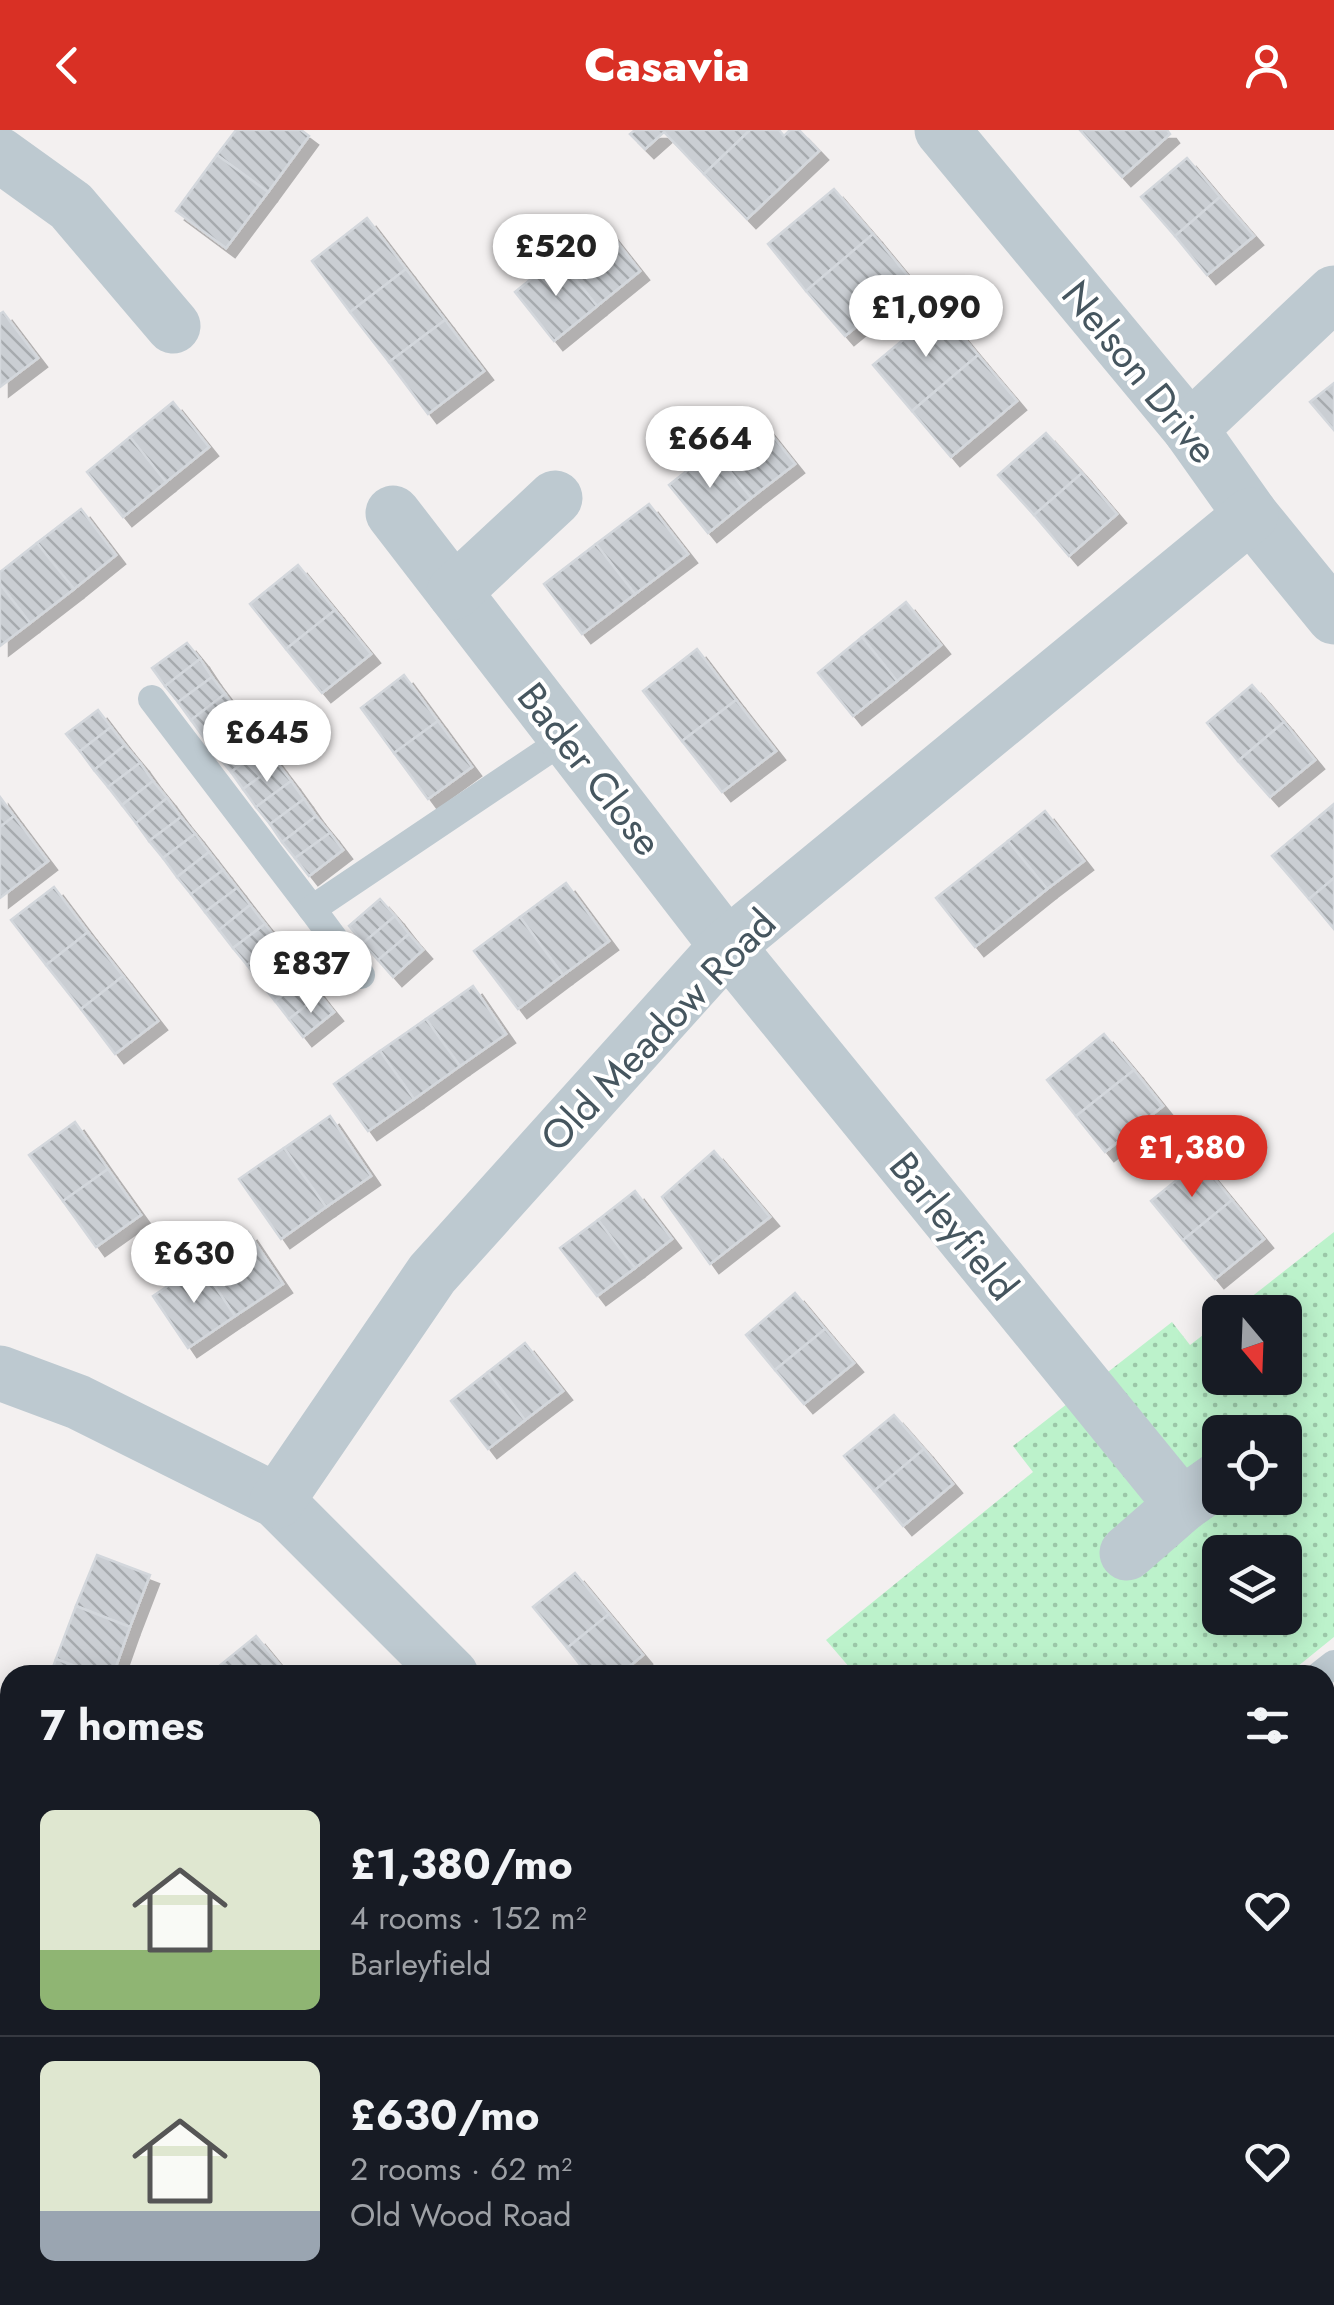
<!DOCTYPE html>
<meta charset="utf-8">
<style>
:root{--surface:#171b24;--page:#20242c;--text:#f1f3f6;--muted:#9ea1a6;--line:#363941;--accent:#d93025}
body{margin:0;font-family:Jost,sans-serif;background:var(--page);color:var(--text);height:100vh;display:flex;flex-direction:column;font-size:38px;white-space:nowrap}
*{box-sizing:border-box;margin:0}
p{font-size:32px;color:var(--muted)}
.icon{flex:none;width:55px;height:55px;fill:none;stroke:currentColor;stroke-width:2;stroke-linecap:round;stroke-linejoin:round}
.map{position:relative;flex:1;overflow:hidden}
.sheet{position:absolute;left:0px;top:1535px;width:1335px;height:640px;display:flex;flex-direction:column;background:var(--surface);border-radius:30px 30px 0 0;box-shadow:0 5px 25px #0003}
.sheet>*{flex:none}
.needle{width:65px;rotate:161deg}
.fabs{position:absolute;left:1202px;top:1165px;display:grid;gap:20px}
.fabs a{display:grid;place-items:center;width:100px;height:100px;border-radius:15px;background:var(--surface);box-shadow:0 5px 25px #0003;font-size:50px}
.price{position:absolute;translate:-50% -85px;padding:0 22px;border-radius:35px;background:#fff;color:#222;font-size:32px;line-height:65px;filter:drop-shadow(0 2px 5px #0008)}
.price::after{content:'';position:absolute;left:50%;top:60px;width:30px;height:22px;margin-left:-15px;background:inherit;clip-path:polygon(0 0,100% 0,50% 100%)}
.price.on{background:var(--accent);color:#fff}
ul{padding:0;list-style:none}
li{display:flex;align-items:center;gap:30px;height:250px;padding:0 40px}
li+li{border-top:2px solid var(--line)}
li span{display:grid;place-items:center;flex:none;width:280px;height:200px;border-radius:15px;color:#555}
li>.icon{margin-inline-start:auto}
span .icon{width:120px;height:120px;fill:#fffc;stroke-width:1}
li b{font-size:42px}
h2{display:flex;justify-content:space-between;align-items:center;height:120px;padding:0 40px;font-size:42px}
header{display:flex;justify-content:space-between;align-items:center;height:130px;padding:0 40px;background:var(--accent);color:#fff;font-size:45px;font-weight:800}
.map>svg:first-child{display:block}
.grass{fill:url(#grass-dots);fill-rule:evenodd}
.building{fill:url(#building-back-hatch);stroke:#d3d7dc;stroke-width:2.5;filter:url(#shadow)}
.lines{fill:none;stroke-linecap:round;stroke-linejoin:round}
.lane{stroke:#bdc9d0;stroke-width:28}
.street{stroke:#bdc9d0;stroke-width:55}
.labels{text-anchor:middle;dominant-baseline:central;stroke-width:8;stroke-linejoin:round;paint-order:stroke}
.street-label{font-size:40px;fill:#46565f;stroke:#fff}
</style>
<header><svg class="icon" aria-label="back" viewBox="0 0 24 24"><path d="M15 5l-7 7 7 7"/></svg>Casavia<svg class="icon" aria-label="person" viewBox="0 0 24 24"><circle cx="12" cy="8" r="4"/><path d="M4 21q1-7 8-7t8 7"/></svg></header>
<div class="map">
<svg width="1334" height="2175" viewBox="0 0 1334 2175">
<defs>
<pattern id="grass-dots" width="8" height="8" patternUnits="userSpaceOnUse" patternTransform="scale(2.5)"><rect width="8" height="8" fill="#bcf2cb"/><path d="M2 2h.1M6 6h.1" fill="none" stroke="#9bc7a8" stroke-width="1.8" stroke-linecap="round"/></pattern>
<pattern id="building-back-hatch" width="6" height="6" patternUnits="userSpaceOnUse" patternTransform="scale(2.5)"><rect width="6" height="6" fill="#caced3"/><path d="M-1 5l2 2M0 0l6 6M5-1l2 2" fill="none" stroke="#a6aaae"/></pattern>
<filter id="shadow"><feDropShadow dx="9" dy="9" stdDeviation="0" flood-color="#0004"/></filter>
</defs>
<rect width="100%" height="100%" fill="#f3f0f0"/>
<path class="grass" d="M 1334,1102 L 1334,1507 L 1287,1545 L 856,1545 L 826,1510 L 1033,1342 L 1013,1316 L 1172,1192 L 1190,1215 L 1220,1192 L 1220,1248 L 1285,1248 L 1285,1182 L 1232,1182 ZM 1220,1302 L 1285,1302 L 1285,1368 L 1220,1368 ZM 1220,1422 L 1285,1422 L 1285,1488 L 1220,1488 Z"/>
<g class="building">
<path d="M 236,0 L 301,0 L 309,6 L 268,62 L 217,25 Z"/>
<path d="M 635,0 L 750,0 L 704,44 L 664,2 L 645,19 L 630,4 Z"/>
<path d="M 750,0 L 779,0 L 784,6 L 790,0 L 799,0 L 819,21 L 747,89 L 704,44 Z"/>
<path d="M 1080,0 L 1167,0 L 1170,4 L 1122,47 Z"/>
<path d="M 217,25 L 268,62 L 226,118 L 176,81 Z"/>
<path d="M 1187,28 L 1220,67 L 1175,106 L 1141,67 Z"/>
<path d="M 834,59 L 873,104 L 806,161 L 768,114 Z"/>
<path d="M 1220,67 L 1254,106 L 1207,145 L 1175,106 Z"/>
<path d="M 367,88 L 406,139 L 350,182 L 312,131 Z"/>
<path d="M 602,93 L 640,141 L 597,176 L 558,127 Z"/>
<path d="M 873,104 L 912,151 L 845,206 L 806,161 Z"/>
<path d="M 558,127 L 597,176 L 554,211 L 515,162 Z"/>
<path d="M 406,139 L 445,190 L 389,232 L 350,182 Z"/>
<path d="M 940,179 L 978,225 L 912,281 L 873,235 Z"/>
<path d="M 3,182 L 38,228 L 0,257 L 0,184 Z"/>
<path d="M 445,190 L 484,241 L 428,284 L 389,232 Z"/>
<path d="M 978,225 L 1017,271 L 951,327 L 912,281 Z"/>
<path d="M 1334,253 L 1334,300 L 1310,272 Z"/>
<path d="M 173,272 L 209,317 L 166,352 L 130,307 Z"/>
<path d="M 756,285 L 795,334 L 751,368 L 713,320 Z"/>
<path d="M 1046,303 L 1082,343 L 1034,385 L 998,345 Z"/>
<path d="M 130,307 L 166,352 L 123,387 L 87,342 Z"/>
<path d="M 713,320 L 751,368 L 708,403 L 669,355 Z"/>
<path d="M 1082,343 L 1117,384 L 1069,426 L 1034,385 Z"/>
<path d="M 649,374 L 688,424 L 635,464 L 596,414 Z"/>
<path d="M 81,379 L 116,425 L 74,459 L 37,413 Z"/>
<path d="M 37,413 L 74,459 L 30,493 L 0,454 L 0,442 Z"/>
<path d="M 596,414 L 635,464 L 582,504 L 544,454 Z"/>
<path d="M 298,435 L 335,480 L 286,519 L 250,474 Z"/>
<path d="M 0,454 L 30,493 L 0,516 Z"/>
<path d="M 906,472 L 941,515 L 897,551 L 862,507 Z"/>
<path d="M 335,480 L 371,524 L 322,563 L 286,519 Z"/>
<path d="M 862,507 L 897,551 L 853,586 L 818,543 Z"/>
<path d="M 187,513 L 200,529 L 165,556 L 152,538 Z"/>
<path d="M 697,519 L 736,570 L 682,611 L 643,561 Z"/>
<path d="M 200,529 L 212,547 L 178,572 L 165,556 Z"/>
<path d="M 404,545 L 438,591 L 394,623 L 361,578 Z"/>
<path d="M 212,547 L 225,564 L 191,590 L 178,572 Z"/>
<path d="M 1252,555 L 1284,592 L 1238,631 L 1207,593 Z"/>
<path d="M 225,564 L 238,582 L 204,608 L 191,590 Z"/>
<path d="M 736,570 L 776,621 L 722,662 L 682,611 Z"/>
<path d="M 98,580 L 111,597 L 80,621 L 66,604 Z"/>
<path d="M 238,582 L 252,600 L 217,625 L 204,608 Z"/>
<path d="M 438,591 L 472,637 L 428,669 L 394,623 Z"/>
<path d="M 1284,592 L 1315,630 L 1270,667 L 1238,631 Z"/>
<path d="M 111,597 L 125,615 L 94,640 L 80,621 Z"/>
<path d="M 252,600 L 265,616 L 231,642 L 217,625 Z"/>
<path d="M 125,615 L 140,633 L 108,657 L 94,640 Z"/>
<path d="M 265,616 L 278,634 L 243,659 L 231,642 Z"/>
<path d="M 140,633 L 153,651 L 122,675 L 108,657 Z"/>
<path d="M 278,634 L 291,651 L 256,677 L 243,659 Z"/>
<path d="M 153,651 L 167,668 L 136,693 L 122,675 Z"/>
<path d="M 291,651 L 304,669 L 270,694 L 256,677 Z"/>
<path d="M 0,667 L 14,686 L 0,697 Z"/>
<path d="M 167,668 L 181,687 L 149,711 L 136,693 Z"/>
<path d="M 304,669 L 316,686 L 282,712 L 270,694 Z"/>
<path d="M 1334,674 L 1334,748 L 1309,769 L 1272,726 Z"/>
<path d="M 1045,681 L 1084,731 L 1047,759 L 1008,711 Z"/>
<path d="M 14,686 L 48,731 L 0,768 L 0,697 Z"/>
<path d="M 316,686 L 330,703 L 295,728 L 282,712 Z"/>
<path d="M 181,687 L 195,704 L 163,728 L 149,711 Z"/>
<path d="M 330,703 L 343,720 L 309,746 L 295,728 Z"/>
<path d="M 195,704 L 209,722 L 177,747 L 163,728 Z"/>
<path d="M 1008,711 L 1047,759 L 975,817 L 936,768 Z"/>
<path d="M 209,722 L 223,740 L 191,764 L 177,747 Z"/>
<path d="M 223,740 L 237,758 L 205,782 L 191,764 Z"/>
<path d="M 1334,748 L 1334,799 L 1309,769 Z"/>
<path d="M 566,753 L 609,811 L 563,845 L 520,787 Z"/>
<path d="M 54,757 L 88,802 L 46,835 L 11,790 Z"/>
<path d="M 237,758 L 250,775 L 219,800 L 205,782 Z"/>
<path d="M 380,769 L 395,786 L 363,813 L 349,796 Z"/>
<path d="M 250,775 L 265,794 L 233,818 L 219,800 Z"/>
<path d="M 395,786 L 409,804 L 378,830 L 363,813 Z"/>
<path d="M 520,787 L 563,845 L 518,879 L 474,821 Z"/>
<path d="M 265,794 L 278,811 L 247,835 L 233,818 Z"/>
<path d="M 88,802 L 123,846 L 81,879 L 46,835 Z"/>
<path d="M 409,804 L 423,820 L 393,847 L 378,830 Z"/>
<path d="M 278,811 L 292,829 L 261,854 L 247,835 Z"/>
<path d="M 292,829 L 307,847 L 275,871 L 261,854 Z"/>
<path d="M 123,846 L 158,891 L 115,924 L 81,879 Z"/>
<path d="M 307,847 L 320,865 L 289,889 L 275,871 Z"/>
<path d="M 473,856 L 506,904 L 460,936 L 426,889 Z"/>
<path d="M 320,865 L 334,882 L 303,907 L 289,889 Z"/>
<path d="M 426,889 L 460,936 L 414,969 L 380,921 Z"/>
<path d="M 1104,904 L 1134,940 L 1076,986 L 1047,950 Z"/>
<path d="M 380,921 L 414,969 L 368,1001 L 334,954 Z"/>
<path d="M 1134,940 L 1163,976 L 1105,1022 L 1076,986 Z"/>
<path d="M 330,986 L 371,1046 L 326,1077 L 284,1018 Z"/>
<path d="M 75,992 L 108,1039 L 63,1071 L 29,1025 Z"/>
<path d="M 284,1018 L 326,1077 L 281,1109 L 239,1049 Z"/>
<path d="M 714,1021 L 770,1087 L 710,1134 L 662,1067 Z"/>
<path d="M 1200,1031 L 1232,1070 L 1183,1110 L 1151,1071 Z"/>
<path d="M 108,1039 L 141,1085 L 96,1117 L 63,1071 Z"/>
<path d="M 635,1061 L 672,1109 L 635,1138 L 598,1090 Z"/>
<path d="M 1232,1070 L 1264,1109 L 1215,1149 L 1183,1110 Z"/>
<path d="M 598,1090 L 635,1138 L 597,1166 L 560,1118 Z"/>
<path d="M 248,1102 L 283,1154 L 235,1186 L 200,1134 Z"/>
<path d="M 200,1134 L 235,1186 L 188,1218 L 153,1166 Z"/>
<path d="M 795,1163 L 825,1199 L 775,1240 L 746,1205 Z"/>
<path d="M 825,1199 L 854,1233 L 804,1274 L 775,1240 Z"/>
<path d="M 525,1213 L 563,1261 L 525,1290 L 488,1242 Z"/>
<path d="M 488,1242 L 525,1290 L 488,1319 L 451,1271 Z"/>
<path d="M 894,1285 L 924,1319 L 874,1361 L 844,1326 Z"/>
<path d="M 924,1319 L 953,1354 L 903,1396 L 874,1361 Z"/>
<path d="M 97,1425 L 150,1445 L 130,1497 L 76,1476 Z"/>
<path d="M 575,1443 L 609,1484 L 567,1518 L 533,1477 Z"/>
<path d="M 76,1476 L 130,1497 L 113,1545 L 99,1545 L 56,1529 Z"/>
<path d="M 609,1484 L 643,1525 L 619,1545 L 588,1545 L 567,1518 Z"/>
<path d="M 256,1506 L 288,1545 L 217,1545 L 213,1541 Z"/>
<path d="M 56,1529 L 99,1545 L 50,1545 Z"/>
<path d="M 1332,1757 L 1334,1760 L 1334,1824 L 1325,1831 L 1325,1763 Z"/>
<path d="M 369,2165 L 409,2165 L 410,2171 L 370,2175 Z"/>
<path d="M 563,2165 L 588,2165 L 591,2168 L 583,2175 L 550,2175 Z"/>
</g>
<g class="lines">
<g class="lane">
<path d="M 152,569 L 312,779"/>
<path d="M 361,845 L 312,779 L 565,609"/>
<path d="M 1320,1545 L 1334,1534"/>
<path d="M 456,2165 L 462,2175"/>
<path d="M 666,2175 L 682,2165"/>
</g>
<g class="street">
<path d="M 942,0 L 1190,299 L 1251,385 L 1334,487"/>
<path d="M 0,25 L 71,76 L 173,196"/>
<path d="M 1190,299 L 1334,163"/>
<path d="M 393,383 L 727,816 L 1182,1375"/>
<path d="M 454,462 L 555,368"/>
<path d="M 0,1243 L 78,1272 L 277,1371 L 451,1545"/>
<path d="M 277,1371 L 432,1144 L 727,816 L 1251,385"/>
<path d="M 1127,1423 L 1182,1375 L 1220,1348"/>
<path d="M 0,2018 L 10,2070"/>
<path d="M 1325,2022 L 1334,2015"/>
<path d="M 28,2165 L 30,2175"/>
<path d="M 978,2165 L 987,2175"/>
<path d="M 1182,2165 L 1189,2175"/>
<path d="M 1132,2175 L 1144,2165"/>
</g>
</g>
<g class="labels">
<g class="street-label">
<text transform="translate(1140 242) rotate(51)">Nelson Drive</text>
<text transform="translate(590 639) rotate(52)">Bader Close</text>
<text transform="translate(658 900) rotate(-46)">Old Meadow Road</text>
<text transform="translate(954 1096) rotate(51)">Barleyfield</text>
</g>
</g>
</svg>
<div class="fabs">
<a><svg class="needle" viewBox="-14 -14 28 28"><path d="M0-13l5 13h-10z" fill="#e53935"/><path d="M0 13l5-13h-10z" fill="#9ea1a6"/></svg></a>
<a><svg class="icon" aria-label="locate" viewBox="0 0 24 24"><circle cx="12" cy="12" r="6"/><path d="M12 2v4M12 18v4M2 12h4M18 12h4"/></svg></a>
<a><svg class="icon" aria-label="layers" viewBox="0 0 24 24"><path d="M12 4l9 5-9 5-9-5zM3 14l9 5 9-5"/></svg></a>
</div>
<b class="price" style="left:556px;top:169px">£520</b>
<b class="price" style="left:926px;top:230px">£1,090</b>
<b class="price" style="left:710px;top:361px">£664</b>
<b class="price" style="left:267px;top:655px">£645</b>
<b class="price" style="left:311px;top:886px">£837</b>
<b class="price on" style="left:1192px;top:1070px">£1,380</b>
<b class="price" style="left:194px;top:1176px">£630</b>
<section class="sheet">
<h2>7 homes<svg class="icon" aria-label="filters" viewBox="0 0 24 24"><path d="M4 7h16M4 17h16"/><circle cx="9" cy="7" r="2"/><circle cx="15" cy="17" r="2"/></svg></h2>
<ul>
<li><span style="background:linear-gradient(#dfe7d0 70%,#8fb573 0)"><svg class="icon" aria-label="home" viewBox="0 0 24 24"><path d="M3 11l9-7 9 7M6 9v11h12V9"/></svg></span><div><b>£1,380/mo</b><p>4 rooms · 152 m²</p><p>Barleyfield</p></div><svg class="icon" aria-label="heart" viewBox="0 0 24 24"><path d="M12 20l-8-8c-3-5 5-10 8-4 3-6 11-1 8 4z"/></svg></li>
<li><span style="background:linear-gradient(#dfe7d0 75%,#9aa5b1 0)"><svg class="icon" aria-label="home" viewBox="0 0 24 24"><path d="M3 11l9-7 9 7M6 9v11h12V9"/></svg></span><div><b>£630/mo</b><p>2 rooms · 62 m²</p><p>Old Wood Road</p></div><svg class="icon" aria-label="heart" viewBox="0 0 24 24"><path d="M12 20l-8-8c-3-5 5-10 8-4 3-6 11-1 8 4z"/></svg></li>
</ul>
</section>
</div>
